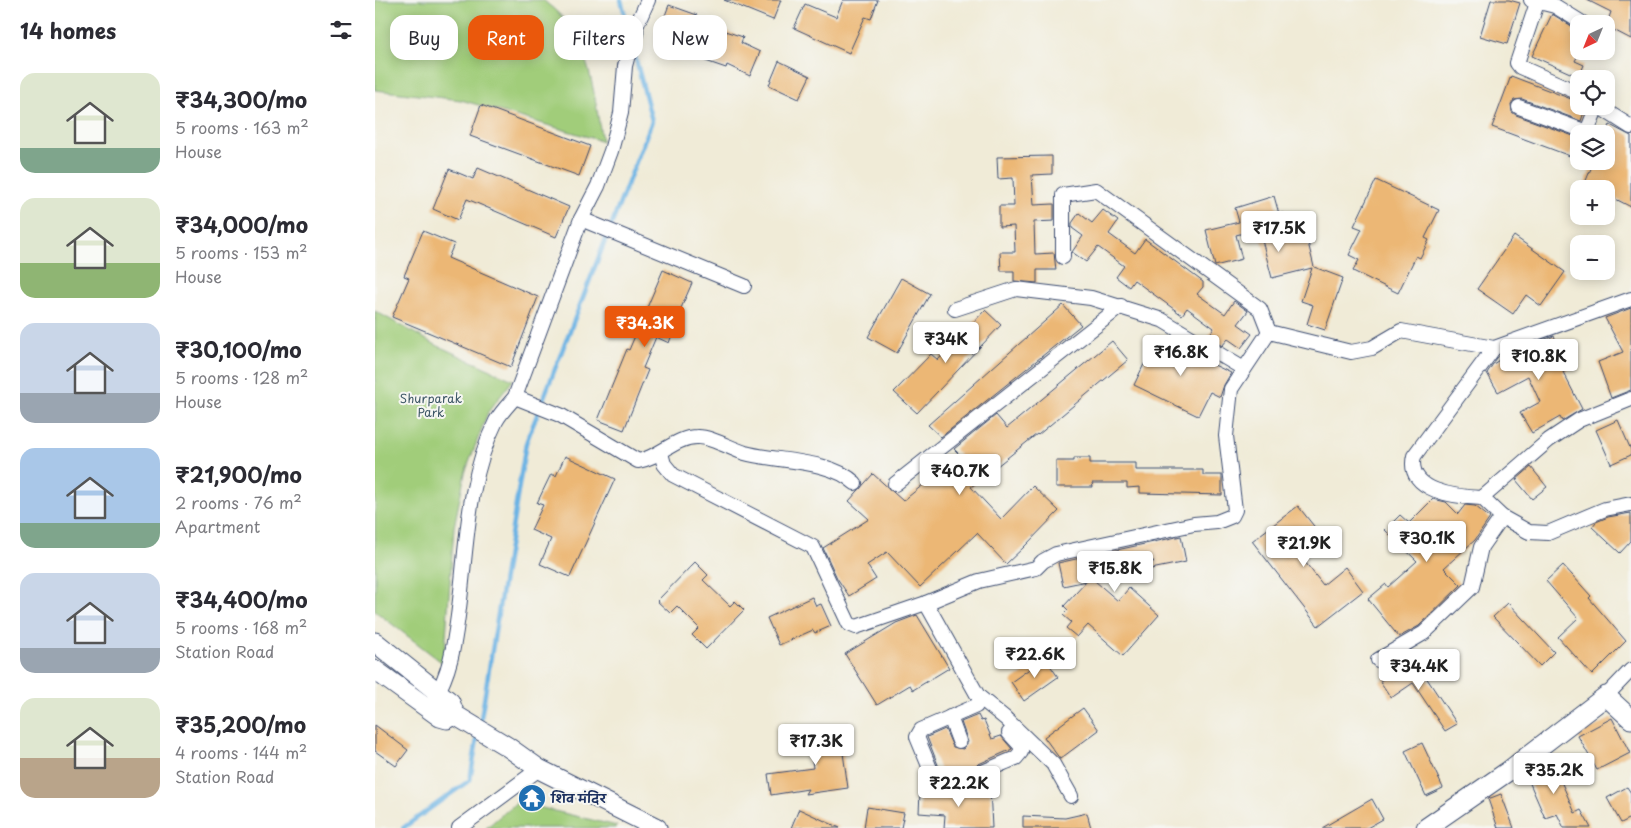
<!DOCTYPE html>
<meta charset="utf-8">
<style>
:root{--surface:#fff;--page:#f7f7f7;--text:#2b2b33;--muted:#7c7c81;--accent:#ea580c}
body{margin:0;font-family:"Playpen Sans","Playpen Sans Deva",sans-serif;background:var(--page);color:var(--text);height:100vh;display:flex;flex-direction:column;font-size:19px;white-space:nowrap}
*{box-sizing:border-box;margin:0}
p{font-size:16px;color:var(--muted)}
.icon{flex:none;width:28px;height:28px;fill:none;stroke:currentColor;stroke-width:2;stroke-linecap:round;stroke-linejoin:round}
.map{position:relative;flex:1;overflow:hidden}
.details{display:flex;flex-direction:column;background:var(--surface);width:375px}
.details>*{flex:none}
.top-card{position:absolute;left:15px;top:15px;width:475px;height:45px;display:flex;gap:10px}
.needle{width:32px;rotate:223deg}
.fabs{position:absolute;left:1195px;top:15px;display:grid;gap:10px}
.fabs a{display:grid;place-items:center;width:45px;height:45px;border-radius:10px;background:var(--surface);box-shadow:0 2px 12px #0003;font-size:25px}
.price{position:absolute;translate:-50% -42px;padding:0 11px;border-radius:5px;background:#fff;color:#222;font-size:16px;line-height:32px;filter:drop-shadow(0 1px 2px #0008)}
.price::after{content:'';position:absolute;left:50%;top:30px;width:15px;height:11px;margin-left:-8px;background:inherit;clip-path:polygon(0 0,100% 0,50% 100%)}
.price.current{background:var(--accent);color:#fff}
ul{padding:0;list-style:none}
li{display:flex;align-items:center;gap:15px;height:125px;padding:0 20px}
li span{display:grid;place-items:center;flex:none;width:140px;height:100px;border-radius:15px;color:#555}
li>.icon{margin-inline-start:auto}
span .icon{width:60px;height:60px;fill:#fffc;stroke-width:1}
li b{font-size:21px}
h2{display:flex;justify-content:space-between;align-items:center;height:60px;padding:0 20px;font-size:21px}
.chip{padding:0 18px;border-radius:15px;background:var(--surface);box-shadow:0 2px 12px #0003;font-size:18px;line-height:45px}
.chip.current{background:var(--accent);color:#fff}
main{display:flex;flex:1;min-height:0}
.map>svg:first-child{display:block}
.green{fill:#a1cd7a;stroke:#5e7e6c}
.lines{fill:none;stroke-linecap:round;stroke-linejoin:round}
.stream{stroke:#6db4e4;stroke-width:4.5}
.building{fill:#ecb775}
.street-casing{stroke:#3b4b70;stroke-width:16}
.secondary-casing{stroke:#3b4b70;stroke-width:21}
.street{stroke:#fff;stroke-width:14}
.secondary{stroke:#fff;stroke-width:19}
.labels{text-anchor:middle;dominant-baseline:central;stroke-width:4;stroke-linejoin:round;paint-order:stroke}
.park-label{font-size:12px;fill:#3c5665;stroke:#f6f6f2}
.poi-label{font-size:12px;font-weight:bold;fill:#1b2f5e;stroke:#f6f6f2;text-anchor:start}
</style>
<main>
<section class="details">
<h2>14 homes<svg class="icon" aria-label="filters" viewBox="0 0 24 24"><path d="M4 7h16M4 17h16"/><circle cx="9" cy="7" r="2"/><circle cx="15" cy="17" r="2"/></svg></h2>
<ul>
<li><span style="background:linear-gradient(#dfe7d0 75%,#7fa58c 0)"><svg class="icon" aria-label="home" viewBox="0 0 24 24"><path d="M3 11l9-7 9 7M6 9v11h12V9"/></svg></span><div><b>₹34,300/mo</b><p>5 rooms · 163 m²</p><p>House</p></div></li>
<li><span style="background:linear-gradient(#dfe7d0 65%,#8fb573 0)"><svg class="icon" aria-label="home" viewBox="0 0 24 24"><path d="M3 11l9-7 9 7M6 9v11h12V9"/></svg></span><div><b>₹34,000/mo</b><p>5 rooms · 153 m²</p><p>House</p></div></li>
<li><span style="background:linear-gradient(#c9d6e8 70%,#9aa5b1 0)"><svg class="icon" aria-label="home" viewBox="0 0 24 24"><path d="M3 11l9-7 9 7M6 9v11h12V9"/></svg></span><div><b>₹30,100/mo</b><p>5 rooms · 128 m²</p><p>House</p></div></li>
<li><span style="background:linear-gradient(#a9c7e8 75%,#7fa58c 0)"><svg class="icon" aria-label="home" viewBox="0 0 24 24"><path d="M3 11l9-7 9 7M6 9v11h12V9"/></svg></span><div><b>₹21,900/mo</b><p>2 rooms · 76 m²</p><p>Apartment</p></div></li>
<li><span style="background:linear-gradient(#c9d6e8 75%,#9aa5b1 0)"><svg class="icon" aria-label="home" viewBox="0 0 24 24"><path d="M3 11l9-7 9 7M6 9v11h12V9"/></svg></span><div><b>₹34,400/mo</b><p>5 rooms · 168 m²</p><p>Station Road</p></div></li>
<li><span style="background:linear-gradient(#dfe7d0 60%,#b9a48a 0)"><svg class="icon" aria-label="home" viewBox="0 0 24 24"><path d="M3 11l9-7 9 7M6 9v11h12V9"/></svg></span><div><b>₹35,200/mo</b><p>4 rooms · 144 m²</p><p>Station Road</p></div></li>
</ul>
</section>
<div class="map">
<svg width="1256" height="828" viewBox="0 0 1256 828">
<rect width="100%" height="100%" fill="#f6f6f2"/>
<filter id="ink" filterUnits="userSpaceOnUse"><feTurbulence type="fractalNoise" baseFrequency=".02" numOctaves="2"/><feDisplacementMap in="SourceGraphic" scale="10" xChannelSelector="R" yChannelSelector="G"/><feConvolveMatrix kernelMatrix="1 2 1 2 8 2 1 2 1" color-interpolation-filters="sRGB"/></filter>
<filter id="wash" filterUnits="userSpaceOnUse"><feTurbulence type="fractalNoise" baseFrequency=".0096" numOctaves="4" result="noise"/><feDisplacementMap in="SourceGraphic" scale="20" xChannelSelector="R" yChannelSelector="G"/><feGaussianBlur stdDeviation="1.12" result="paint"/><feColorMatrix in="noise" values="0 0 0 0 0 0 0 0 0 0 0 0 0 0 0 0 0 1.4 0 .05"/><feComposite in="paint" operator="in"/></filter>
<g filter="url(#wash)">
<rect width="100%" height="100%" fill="#f0ebd7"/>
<g class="green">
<path d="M 0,0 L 168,0 C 175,6 183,12 189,19 C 216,53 220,99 227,141 L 86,100 L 0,90 Z"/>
<path d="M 0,311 L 61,345 L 138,380 L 113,412 L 90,473 L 79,527 L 69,664 L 0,611 Z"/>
<path d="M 142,802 L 242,826 L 240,828 L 111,828 Z"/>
</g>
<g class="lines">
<g class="stream">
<path d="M 246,0 L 254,30"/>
<path d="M 105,724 L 151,443 L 277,121 L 259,52"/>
<path d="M 28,828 L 95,780 L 103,734"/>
</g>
</g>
<g id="blocks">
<g class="building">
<path d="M 349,0 L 406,0 L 398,20 Z"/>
<path d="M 468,0 L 503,0 L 496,19 L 490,17 L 474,53 L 419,28 L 430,4 L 461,17 Z"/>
<path d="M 1116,0 L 1134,0 L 1145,3 L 1132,44 L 1105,36 Z"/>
<path d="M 1212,0 L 1256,0 L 1256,39 L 1231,26 L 1236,12 Z"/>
<path d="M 294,5 L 322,15 L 320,21 L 368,37 L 366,43 L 385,52 L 375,76 L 352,65 L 351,68 L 319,57 L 320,53 L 297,44 L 298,40 L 283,34 Z"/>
<path d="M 1177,14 L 1200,28 L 1197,34 L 1204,38 L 1204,53 L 1200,61 L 1209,65 L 1204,77 L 1157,56 Z"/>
<path d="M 404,61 L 435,76 L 424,99 L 394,85 Z"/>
<path d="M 1136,76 L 1204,102 L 1204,106 L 1211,106 L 1206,121 L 1147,99 L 1139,100 L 1136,104 L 1137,112 L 1141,115 L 1201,137 L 1195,156 L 1117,127 Z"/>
<path d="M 106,105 L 215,146 L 204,176 L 95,136 Z"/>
<path d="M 1235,125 L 1256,136 L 1256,207 L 1231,194 L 1231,189 L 1221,189 L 1210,183 L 1219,161 L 1231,161 L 1231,133 Z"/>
<path d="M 677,156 L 677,174 L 657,175 L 659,205 L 679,204 L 679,221 L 659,222 L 660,254 L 679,253 L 681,270 L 662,270 L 662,283 L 639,281 L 639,271 L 626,271 L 625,252 L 640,252 L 639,226 L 624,227 L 624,206 L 639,206 L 638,178 L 623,179 L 622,157 Z"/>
<path d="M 103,168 L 194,207 L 181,237 L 92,199 L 83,220 L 58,209 L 74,169 L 98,179 Z"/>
<path d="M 1001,180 L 1064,210 L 1050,238 L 1054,240 L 1045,258 L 1041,256 L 1023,293 L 978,271 L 984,260 L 974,255 L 987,229 L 979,226 Z"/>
<path d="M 899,196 L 904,214 L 908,213 L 911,222 L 927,218 L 939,267 L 968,278 L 950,330 L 932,324 L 938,305 L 926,301 L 937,268 L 897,278 L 884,229 L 861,235 L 867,259 L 840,266 L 831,230 L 864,222 L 860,208 Z"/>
<path d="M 728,210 L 743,221 L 734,234 L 760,253 L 770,239 L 828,282 L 828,287 L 822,294 L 850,314 L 859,301 L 873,311 L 863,324 L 877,334 L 866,348 L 853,339 L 847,346 L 833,337 L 839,328 L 812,308 L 807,315 L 759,280 L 754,287 L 741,277 L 749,266 L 723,247 L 711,262 L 697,252 L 708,236 L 697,228 L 697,223 L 704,213 L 717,223 Z"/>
<path d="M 48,231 L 79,244 L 73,258 L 163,297 L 136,367 L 17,317 L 34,278 L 29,276 Z"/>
<path d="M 1139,236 L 1190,272 L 1166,306 L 1151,295 L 1138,314 L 1102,289 Z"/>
<path d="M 288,270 L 317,283 L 296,331 L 298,332 L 294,343 L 281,337 L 268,368 L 273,370 L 249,430 L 223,420 L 252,349 L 254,350 Z"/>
<path d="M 526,278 L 555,294 L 522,353 L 493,337 Z"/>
<path d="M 688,305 L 706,325 L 566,437 L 553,425 Z"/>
<path d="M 1256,308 L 1256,390 L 1236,398 L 1223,362 L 1248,352 L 1230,318 Z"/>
<path d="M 610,310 L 626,325 L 542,413 L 519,392 L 556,354 L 563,360 Z"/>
<path d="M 1179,336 L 1194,369 L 1188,372 L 1207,409 L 1187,421 L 1185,417 L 1157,433 L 1145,413 L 1165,402 L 1153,376 L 1123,392 L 1112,373 L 1118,364 L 1140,350 Z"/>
<path d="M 782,337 L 819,355 L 822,351 L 837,360 L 835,363 L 856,373 L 849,385 L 845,397 L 835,392 L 823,416 L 759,385 Z"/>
<path d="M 737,341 L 753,360 L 663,435 L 662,434 L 596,487 L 626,519 L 658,486 L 684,511 L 649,547 L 631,564 L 602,533 L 545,587 L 512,552 L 492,565 L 501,579 L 474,596 L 462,578 L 448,548 L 494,519 L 474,501 L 498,474 L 528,501 L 585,455 L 579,449 L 621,415 L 632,428 Z"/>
<path d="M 1243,420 L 1256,450 L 1256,455 L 1236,464 L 1221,430 Z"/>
<path d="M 190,456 L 240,479 L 195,577 L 165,564 L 176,539 L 156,530 L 168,505 L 162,503 L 176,474 L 181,476 Z"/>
<path d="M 699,458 L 715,458 L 715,463 L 761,463 L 761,470 L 828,470 L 828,475 L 847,475 L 847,495 L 765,493 L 765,487 L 752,488 L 752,483 L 717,483 L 718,487 L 681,487 L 681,461 L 699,461 Z"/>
<path d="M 1156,467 L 1172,487 L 1157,499 L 1141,480 Z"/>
<path d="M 1058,499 L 1071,502 L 1083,514 L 1090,505 L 1100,506 L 1115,518 L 1100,540 L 1069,568 L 1086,585 L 1044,626 L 1024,637 L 993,599 L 1011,584 L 1013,587 L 1042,561 L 1010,530 L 1025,515 L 1034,523 Z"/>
<path d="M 923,506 L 942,530 L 919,548 L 948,585 L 970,567 L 988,591 L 943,626 L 877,541 Z"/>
<path d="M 1256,513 L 1256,541 L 1245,553 L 1217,527 L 1221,522 L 1233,517 Z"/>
<path d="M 806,536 L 811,562 L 771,570 L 779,561 L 712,574 L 743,601 L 754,588 L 784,615 L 748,656 L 713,625 L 702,637 L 691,628 L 696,622 L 688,615 L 693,610 L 689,606 L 712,581 L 688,586 L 683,563 Z"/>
<path d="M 320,562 L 333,575 L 328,580 L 355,606 L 360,601 L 369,610 L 331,649 L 317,635 L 324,628 L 302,606 L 295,613 L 282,601 Z"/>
<path d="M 1188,565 L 1216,596 L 1214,598 L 1251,641 L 1217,675 L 1183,637 L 1203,618 L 1171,581 Z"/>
<path d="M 437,597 L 441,606 L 446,604 L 456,626 L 440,633 L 438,630 L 404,645 L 392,618 Z"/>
<path d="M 1133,603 L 1179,652 L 1165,666 L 1118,617 Z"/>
<path d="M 542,615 L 574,668 L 538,690 L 535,685 L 502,705 L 470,654 L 521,623 Z"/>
<path d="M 670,658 L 683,677 L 649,701 L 636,682 Z"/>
<path d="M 1039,659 L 1082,724 L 1070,731 L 1038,683 L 1016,698 L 1005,681 Z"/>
<path d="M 708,708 L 724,730 L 685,759 L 669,737 Z"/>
<path d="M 603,715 L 606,721 L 609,720 L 617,739 L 626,736 L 637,749 L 597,767 L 567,775 L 552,737 L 570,729 L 578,747 L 588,749 L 593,742 L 586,722 Z"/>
<path d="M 1237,718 L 1255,753 L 1222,770 L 1203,736 Z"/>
<path d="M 0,725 L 33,750 L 21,766 L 0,751 Z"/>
<path d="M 464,725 L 473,788 L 430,794 L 433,789 L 396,795 L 393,774 L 438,768 L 433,729 Z"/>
<path d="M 1047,743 L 1068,788 L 1051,796 L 1030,751 Z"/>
<path d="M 1174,754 L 1200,813 L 1206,810 L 1216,828 L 1189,828 L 1182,814 L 1170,818 L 1150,772 Z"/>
<path d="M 1252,787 L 1256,793 L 1256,818 L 1246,823 L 1232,798 Z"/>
<path d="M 615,789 L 617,828 L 569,828 L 570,815 L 544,813 L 545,792 Z"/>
<path d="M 1126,794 L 1139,828 L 1123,828 L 1113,799 Z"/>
<path d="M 997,799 L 1008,819 L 992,828 L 947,828 Z"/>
<path d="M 492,807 L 529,813 L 526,828 L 489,828 Z"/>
<path d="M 424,809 L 465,828 L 416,828 Z"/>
<path d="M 712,813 L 716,828 L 648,828 L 648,816 L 690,818 Z"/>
</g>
</g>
</g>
<g filter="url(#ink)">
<use href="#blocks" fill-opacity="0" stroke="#3b4b70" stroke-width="1"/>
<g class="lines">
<defs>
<g id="street">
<path d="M 1156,0 L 1180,6 L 1209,24"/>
<path d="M 1162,3 L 1142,63 L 1145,67 L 1204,93"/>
<path d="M 259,31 L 273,0"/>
<path d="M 1223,106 L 1256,127"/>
<path d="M 1144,107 L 1212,132"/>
<path d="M 1211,134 L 1222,106"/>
<path d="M 206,219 L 369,286"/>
<path d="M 688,257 L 688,195 L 721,190 L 885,309 L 894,332"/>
<path d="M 580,309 L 641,289 L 716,298 L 787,320 L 869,369"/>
<path d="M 1119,348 L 1039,456 C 1030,492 1083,497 1107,498 L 1174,440 L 1204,420 L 1256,399"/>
<path d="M 140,397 L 185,415 L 263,461 C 284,458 300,437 322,437 C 334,436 357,449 370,453 C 402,462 455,459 480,483"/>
<path d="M 286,453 L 289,464 L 298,475 L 438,547 L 474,624 L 481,627 L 551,603"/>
<path d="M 520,484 L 746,306"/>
<path d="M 1107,498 L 1127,517 L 1154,532 L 1173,533 L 1230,509 L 1256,504"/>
<path d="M 1003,660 L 1049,633 L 1097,587 L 1106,547 L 1127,517"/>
<path d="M 1231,696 L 1256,670"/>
<path d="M 59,699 C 75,673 79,646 83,616 C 92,551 91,481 121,421 C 126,412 134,404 140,397 L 206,219 L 223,186 L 236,151 L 246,113 L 250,66 L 254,51"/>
<path d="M 601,706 L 546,730 L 542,737 L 561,783 C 576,789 625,764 641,758 L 646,752 L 646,746 L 634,733"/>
<path d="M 575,717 L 584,741"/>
<path d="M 696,796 L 678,764 L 630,718 L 603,696 L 551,603 L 604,581 L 661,568 L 668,561 L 681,554 L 819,524 L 842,522 L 857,516 L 860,510 L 851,436 L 856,389 L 894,332 L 976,352 L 997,348 L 1026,331 L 1119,348 L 1256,299"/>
<path d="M 84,828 L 164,769"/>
</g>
<g id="secondary">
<path d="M 254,51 L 259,31"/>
<path d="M 0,642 L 75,702 L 80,715"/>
<path d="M 0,670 L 65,717 L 72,719 L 80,715"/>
<path d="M 80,715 L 133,747 L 164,769 L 282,828"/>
<path d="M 1051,828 L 1132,772 L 1231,696 L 1256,719"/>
</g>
</defs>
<use href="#street" class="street-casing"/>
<use href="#secondary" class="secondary-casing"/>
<use href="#street" class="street"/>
<use href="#secondary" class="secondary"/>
</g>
</g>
<defs>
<symbol id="temple-disc" viewBox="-11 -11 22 22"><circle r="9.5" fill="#1f6fb2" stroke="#f6f6f2"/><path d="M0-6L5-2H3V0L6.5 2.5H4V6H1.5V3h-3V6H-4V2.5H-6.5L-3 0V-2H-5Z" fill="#fff"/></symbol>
</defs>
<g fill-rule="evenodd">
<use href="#temple-disc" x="141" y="782" width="32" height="32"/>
</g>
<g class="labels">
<g class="park-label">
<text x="56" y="398">Shurparak<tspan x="56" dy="14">Park</tspan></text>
</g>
<g class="poi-label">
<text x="176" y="798">शिव मंदिर</text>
</g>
</g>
</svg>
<div class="fabs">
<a><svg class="needle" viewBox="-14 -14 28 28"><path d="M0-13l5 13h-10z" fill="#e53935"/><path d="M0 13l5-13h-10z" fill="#7c7c81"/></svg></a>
<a><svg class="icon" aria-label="locate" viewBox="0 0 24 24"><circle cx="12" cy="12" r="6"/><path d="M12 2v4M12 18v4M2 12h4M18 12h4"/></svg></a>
<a><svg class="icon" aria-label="layers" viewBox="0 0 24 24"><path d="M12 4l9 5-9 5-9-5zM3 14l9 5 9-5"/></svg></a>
<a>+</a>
<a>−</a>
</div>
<b class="price" style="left:904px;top:253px">₹17.5K</b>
<b class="price current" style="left:270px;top:348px">₹34.3K</b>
<b class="price" style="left:571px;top:364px">₹34K</b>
<b class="price" style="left:806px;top:377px">₹16.8K</b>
<b class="price" style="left:1164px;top:381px">₹10.8K</b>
<b class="price" style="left:585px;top:496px">₹40.7K</b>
<b class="price" style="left:1052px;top:563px">₹30.1K</b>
<b class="price" style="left:929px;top:568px">₹21.9K</b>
<b class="price" style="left:740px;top:593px">₹15.8K</b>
<b class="price" style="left:660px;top:679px">₹22.6K</b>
<b class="price" style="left:1044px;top:691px">₹34.4K</b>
<b class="price" style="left:441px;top:766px">₹17.3K</b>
<b class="price" style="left:1179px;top:795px">₹35.2K</b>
<b class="price" style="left:584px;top:808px">₹22.2K</b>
<div class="top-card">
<a class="chip">Buy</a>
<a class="chip current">Rent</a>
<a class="chip">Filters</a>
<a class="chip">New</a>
</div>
</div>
</main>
